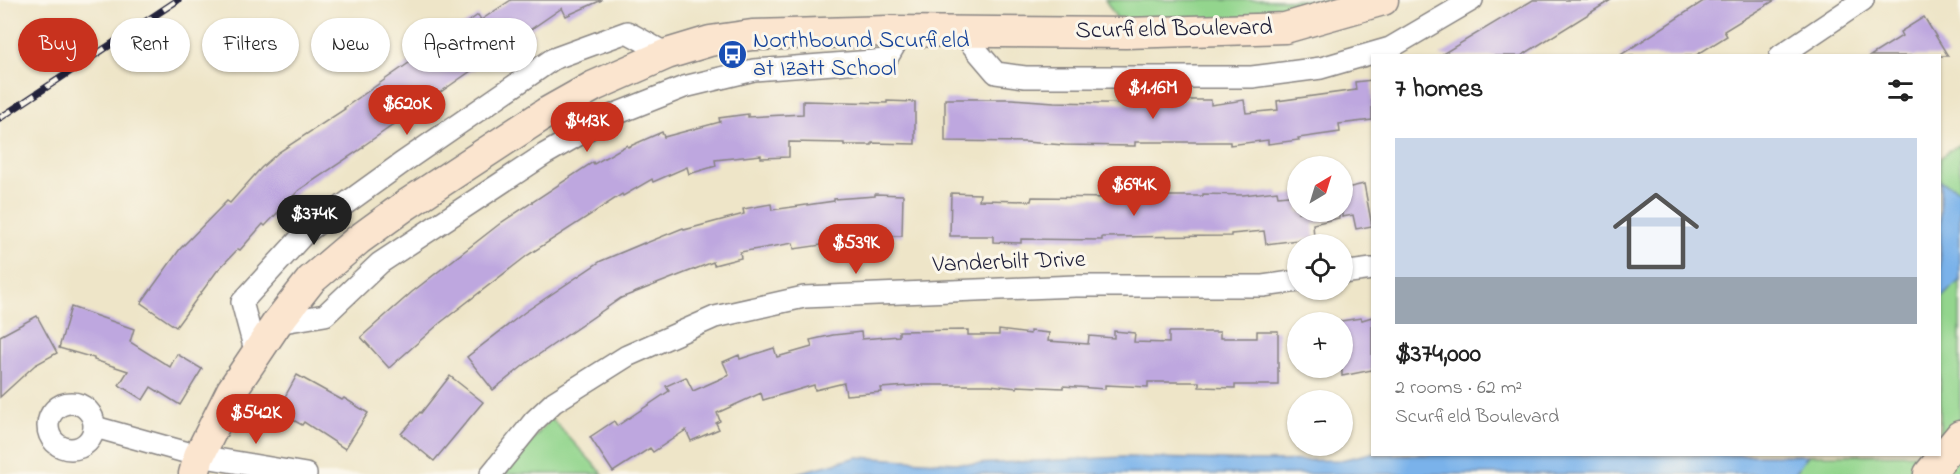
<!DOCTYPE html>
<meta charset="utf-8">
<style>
:root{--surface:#fff;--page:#f6f6f6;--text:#222;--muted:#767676;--line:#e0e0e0;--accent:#c8321e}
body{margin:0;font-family:"Indie Flower",sans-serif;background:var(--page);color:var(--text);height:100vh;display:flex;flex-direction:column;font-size:22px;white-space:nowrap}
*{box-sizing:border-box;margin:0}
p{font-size:20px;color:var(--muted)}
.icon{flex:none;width:33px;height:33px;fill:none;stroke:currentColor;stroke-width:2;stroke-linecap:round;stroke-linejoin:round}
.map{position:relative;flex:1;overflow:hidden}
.side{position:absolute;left:1371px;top:54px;width:570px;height:402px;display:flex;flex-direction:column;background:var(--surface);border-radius:0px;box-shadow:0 2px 4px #0004}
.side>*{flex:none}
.hud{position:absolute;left:18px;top:18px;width:570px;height:54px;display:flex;gap:12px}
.needle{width:39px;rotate:38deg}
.controls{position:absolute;left:1287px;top:156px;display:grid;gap:12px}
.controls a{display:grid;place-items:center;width:66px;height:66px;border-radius:50%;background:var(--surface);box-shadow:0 2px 4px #0004;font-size:30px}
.price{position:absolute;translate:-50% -51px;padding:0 14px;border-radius:21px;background:var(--accent);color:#fff;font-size:20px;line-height:39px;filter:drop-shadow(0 2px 3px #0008)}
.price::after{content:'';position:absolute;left:50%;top:36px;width:18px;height:14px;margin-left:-9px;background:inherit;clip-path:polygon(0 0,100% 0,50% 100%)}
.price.current{background:#222;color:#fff}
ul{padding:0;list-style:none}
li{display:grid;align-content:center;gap:12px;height:318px;padding:0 24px}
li+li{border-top:2px solid var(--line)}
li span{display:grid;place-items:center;height:186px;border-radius:0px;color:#555}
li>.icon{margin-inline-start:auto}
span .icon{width:108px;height:108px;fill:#fffc;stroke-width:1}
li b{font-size:26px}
h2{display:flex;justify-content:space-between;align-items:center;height:72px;padding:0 24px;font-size:26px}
.tag{padding:0 21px;border-radius:27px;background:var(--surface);box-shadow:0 2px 4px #0004;font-size:21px;line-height:54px}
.tag.current{background:var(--accent);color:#fff}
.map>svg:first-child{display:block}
.green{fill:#93d58d;stroke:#5a7c64;stroke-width:1.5}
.water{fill:#7ab2ea;stroke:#4e6a92;stroke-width:1.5}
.building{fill:#bea7df}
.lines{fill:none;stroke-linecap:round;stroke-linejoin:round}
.street-casing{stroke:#888482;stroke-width:24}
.secondary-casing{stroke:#888482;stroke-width:33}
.street{stroke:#fff;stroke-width:21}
.secondary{stroke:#fbe5cf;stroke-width:30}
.rail-casing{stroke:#22223b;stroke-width:7}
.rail{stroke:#fbf7ec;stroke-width:4.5;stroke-dasharray:14;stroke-linecap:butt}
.labels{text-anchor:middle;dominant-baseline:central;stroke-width:6;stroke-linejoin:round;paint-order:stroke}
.street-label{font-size:24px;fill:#22223b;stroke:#fbf7ec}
.transit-label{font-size:24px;fill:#164399;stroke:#fbf7ec;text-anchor:start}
</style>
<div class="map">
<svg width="1960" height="474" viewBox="0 0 1960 474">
<rect width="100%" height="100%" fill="#fbf7ec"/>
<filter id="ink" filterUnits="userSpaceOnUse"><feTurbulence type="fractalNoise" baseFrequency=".0167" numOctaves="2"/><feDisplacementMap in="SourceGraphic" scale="12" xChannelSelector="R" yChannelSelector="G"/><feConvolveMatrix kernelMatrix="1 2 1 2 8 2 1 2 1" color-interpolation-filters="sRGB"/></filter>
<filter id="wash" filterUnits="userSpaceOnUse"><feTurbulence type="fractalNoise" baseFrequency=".008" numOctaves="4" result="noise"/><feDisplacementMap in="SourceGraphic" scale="24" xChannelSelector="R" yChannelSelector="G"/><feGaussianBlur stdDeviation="1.35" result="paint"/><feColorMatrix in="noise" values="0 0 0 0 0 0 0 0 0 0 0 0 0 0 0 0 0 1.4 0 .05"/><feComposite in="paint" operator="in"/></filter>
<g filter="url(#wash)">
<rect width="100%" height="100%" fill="#eee5c8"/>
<g class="green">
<path d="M 1105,0 L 1383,0 L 1285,28 L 1126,33 Z"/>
<path d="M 1960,144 L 1960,190 L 1940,181 L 1940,158 Z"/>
<path d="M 1960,280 L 1960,474 L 1794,474 L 1808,455 L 1940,454 L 1940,299 Z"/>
<path d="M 551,418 L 603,474 L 504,474 Z"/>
</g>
<g class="water">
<path d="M 1940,181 L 1960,190 L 1960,280 L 1940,299 Z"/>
<path d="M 1372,453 L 1372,454 L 1808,455 L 1794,474 L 794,474 L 857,457 L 973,464 L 1126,457 L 1260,461 L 1341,460 Z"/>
</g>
<g id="blocks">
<g class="building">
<path d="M 511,0 L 602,0 L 566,16 L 562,8 L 530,30 L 534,35 L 511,51 L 507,46 L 363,146 L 364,147 L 299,190 L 265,226 L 263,224 L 240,250 L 238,249 L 217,271 L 176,327 L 141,303 L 180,249 L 227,201 L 230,203 L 261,168 L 279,152 L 345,109 L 344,108 L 478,15 L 481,20 Z"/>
<path d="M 1533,0 L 1611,0 L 1521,56 L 1439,56 Z"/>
<path d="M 1705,0 L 1775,0 L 1724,31 L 1727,36 L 1695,56 L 1619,56 Z"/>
<path d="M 1924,17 L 1948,56 L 1870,56 L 1902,36 L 1900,32 Z"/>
<path d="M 1372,80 L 1372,120 L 1339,124 L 1340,132 L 1298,138 L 1299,140 L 1268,144 L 1268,140 L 1230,145 L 1230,142 L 1135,142 L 1135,146 L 1064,145 L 1025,142 L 945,141 L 945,99 L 1012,99 L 1054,102 L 1144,104 L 1144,101 L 1182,101 L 1182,100 L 1211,100 L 1211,105 L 1244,100 L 1246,113 L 1278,110 L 1277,101 L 1356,90 L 1355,82 Z"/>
<path d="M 803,101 L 887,103 L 887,101 L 915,102 L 915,144 L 872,143 L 872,145 L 844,145 L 844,143 L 789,142 L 789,157 L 761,158 L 761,155 L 715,160 L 716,166 L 689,174 L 687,167 L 653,182 L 652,179 L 623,196 L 622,194 L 528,255 L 440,323 L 389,368 L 361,337 L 412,292 L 502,222 L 593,162 L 594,164 L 627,145 L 628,147 L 662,132 L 664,137 L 720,122 L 719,118 L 748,114 L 748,117 L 803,114 Z"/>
<path d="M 1364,184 L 1372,226 L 1356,229 L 1353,215 L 1342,217 L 1342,189 Z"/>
<path d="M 1277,191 L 1278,196 L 1298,194 L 1298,212 L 1339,212 L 1339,218 L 1313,224 L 1314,238 L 1266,244 L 1264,231 L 1231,234 L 1231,236 L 1102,237 L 1102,240 L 1021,239 L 1021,243 L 993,242 L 993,236 L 950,236 L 951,193 L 980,194 L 979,200 L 1031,201 L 1032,197 L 1119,198 L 1119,196 L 1203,196 L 1203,194 L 1243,195 Z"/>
<path d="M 875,194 L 903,195 L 902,236 L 865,236 L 866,238 L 821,242 L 822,245 L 794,249 L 793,243 L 740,252 L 741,258 L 714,265 L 713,262 L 621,298 L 528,362 L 493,390 L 467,357 L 525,312 L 601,261 L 644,243 L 644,244 L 683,228 L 684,230 L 744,214 L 743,209 L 771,204 L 772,210 L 834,201 L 834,199 L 875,196 Z"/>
<path d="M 71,307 L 134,329 L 130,342 L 170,367 L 177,354 L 202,369 L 180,405 L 151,387 L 143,400 L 119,385 L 128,371 L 94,360 L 94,358 L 59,348 Z"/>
<path d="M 37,316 L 57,353 L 35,365 L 0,397 L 0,336 Z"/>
<path d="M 1372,317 L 1372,370 L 1342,376 L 1341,321 L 1361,318 L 1362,320 Z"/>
<path d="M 968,330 L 968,335 L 999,335 L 999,330 L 1030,334 L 1030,331 L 1049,333 L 1048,341 L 1088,344 L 1089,336 L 1114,338 L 1114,331 L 1135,333 L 1134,342 L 1169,343 L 1169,332 L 1220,332 L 1220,338 L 1257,338 L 1257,331 L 1278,331 L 1278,385 L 1235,385 L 1235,388 L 1199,387 L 1199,382 L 1148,382 L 1148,387 L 1105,385 L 1105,389 L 1063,386 L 1063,388 L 1017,386 L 1017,388 L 990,385 L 923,385 L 881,388 L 882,392 L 846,395 L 844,383 L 815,390 L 814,385 L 763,400 L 761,393 L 717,413 L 720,421 L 716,423 L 719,429 L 691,441 L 686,430 L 653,452 L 650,448 L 613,472 L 590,437 L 614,421 L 617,426 L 669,391 L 666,386 L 686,377 L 693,391 L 729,375 L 723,362 L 739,355 L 740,359 L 774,348 L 777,357 L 812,347 L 810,340 L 833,335 L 861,332 L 862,339 L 899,336 L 899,331 Z"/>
<path d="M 297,375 L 342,400 L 344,398 L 368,413 L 345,449 L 304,422 L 302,425 L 277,411 Z"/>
<path d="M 450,376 L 483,402 L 434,461 L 401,434 L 420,412 L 421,413 Z"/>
</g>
</g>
</g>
<g filter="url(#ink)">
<use href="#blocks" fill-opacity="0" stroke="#888482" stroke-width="1.5"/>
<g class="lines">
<defs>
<g id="street">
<path d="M 961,32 L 996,73 L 1025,77 L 1252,77 L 1321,68 L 1390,48 L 1472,0"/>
<path d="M 1780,56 L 1863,0"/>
<path d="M 1342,273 L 1372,269"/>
<path d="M 277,323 L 325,315 L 380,263 L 545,154 L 613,115 L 684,87 L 754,70 L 886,60 L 903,31"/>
<path d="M 256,354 L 242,302 L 305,233 L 402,163 L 553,59 L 627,32 L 667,54"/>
<circle cx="71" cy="426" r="23"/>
<path d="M 95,427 L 199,456 L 306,474"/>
<path d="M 491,474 L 534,421 L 554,402 L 627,356 L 715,317 L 804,297 L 1076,286 L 1263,286 L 1298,281"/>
</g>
<g id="secondary">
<path d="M 194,474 L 199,456 L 232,390 L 277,323 L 311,280 L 358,240 L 406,205 L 546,113 L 594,86 L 667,54 L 710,41 L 752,35 L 888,31 L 1126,33 L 1285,28 L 1383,0"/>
<path d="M 1929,474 L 1960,436"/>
</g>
</defs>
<use href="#street" class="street-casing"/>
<use href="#secondary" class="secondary-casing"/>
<use href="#street" class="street"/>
<use href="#secondary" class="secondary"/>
<defs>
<path id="rail" d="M 0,118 L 178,0"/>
</defs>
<use href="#rail" class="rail-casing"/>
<use href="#rail" class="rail"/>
</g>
</g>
<defs>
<symbol id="bus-disc" viewBox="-11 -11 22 22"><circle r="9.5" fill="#1a4fb4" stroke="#fbf7ec"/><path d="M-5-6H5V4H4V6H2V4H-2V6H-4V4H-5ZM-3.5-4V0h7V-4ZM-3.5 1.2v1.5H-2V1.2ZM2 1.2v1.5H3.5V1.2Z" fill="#fff"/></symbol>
</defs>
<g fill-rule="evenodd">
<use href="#bus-disc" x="716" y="38" width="33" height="33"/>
</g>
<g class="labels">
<g class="street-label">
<text transform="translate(1174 30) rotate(-1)">Scurfield Boulevard</text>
<text transform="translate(1009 263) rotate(-2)">Vanderbilt Drive</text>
</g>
<g class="transit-label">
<text x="753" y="41">Northbound Scurfield<tspan x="753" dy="28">at Izatt School</tspan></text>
</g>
</g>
</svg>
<div class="controls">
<a><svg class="needle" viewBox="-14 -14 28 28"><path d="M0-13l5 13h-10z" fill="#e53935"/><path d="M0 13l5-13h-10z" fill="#767676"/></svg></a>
<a><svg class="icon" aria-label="locate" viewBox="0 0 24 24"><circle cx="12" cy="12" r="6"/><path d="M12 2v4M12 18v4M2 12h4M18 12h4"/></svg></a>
<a>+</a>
<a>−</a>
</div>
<b class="price" style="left:1153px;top:120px">$1.16M</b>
<b class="price" style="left:407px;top:136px">$620K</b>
<b class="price" style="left:587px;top:153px">$413K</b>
<b class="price" style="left:1134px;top:217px">$694K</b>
<b class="price current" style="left:314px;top:246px">$374K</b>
<b class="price" style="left:856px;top:275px">$539K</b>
<b class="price" style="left:256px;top:445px">$542K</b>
<div class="hud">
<a class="tag current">Buy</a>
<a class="tag">Rent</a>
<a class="tag">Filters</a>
<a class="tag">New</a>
<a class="tag">Apartment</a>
</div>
<section class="side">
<h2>7 homes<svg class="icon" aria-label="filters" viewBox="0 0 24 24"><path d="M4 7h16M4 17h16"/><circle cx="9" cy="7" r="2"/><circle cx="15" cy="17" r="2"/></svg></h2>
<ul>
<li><span style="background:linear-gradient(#c9d6e8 75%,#9aa5b1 0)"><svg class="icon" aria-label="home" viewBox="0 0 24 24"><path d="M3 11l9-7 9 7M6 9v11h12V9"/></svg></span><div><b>$374,000</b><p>2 rooms · 62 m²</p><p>Scurfield Boulevard</p></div></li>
</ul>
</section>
</div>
